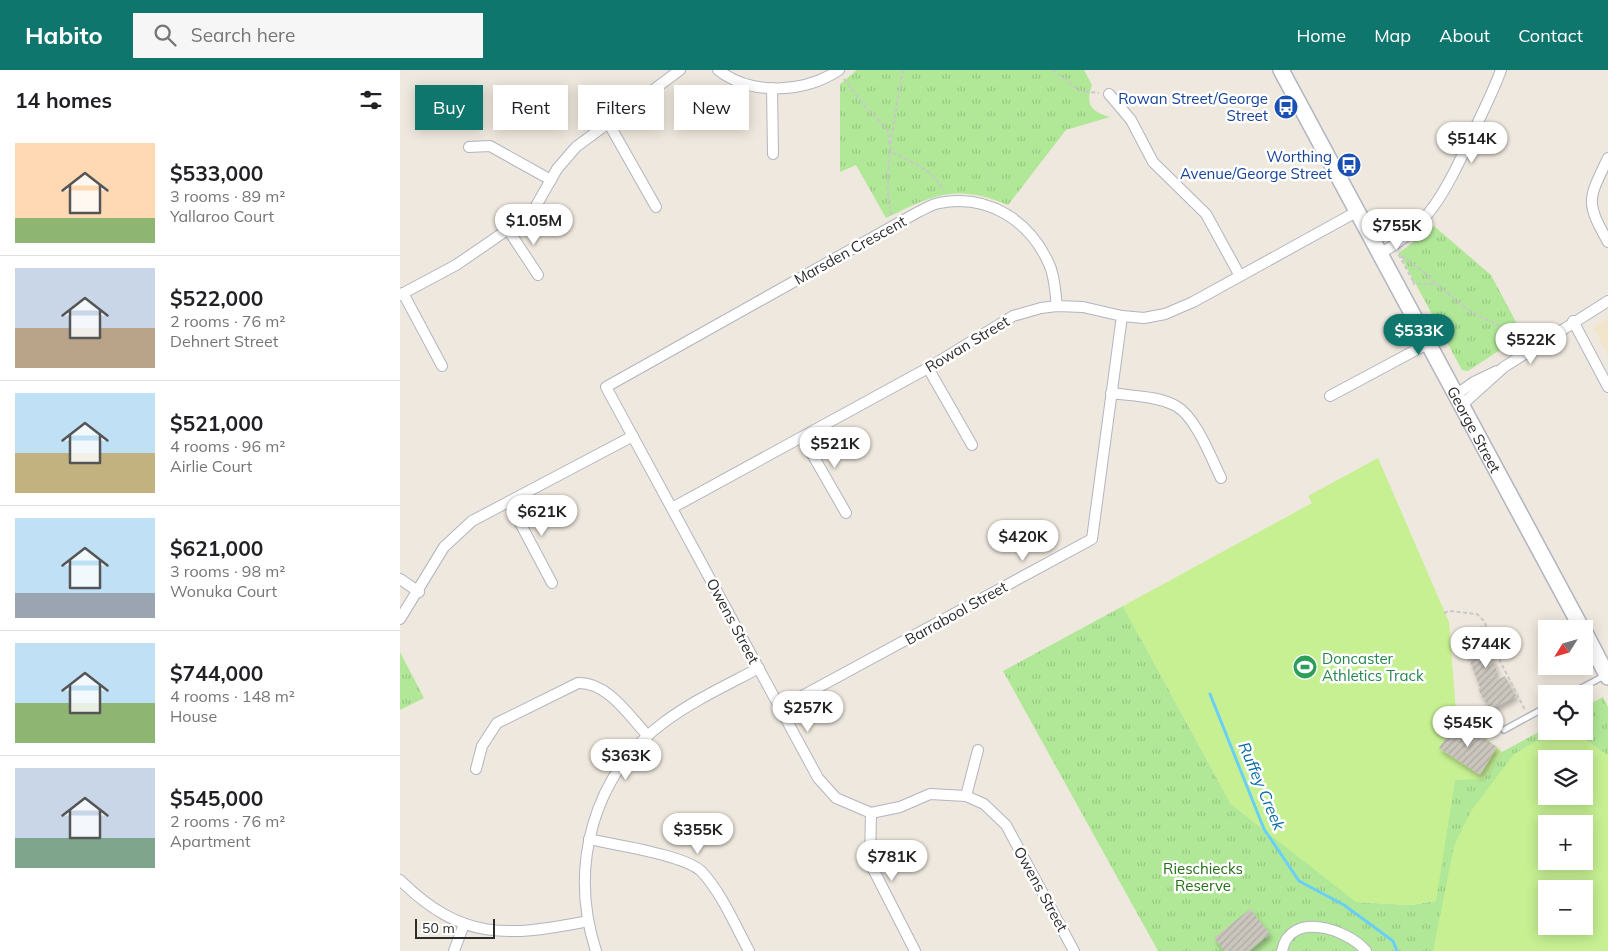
<!DOCTYPE html>
<meta charset="utf-8">
<style>
:root{--surface:#fff;--page:#f6f6f6;--text:#202124;--muted:#757577;--line:#e0e0e0;--accent:#0f766e}
body{margin:0;font-family:Mulish,sans-serif;background:var(--page);color:var(--text);height:100vh;display:flex;flex-direction:column;font-size:19px;white-space:nowrap}
*{box-sizing:border-box;margin:0}
p{font-size:16px;color:var(--muted)}
.icon{flex:none;width:28px;height:28px;fill:none;stroke:currentColor;stroke-width:2;stroke-linecap:round;stroke-linejoin:round}
.map{position:relative;flex:1;overflow:hidden}
.drawer{display:flex;flex-direction:column;background:var(--surface);width:400px}
.drawer>*{flex:none}
.hud{position:absolute;left:15px;top:15px;width:475px;height:45px;display:flex;gap:10px}
.needle{width:32px;rotate:233deg}
.buttons{position:absolute;left:1138px;top:550px;display:grid;gap:10px}
.buttons a{display:grid;place-items:center;width:55px;height:55px;border-radius:0px;background:var(--surface);box-shadow:0 2px 12px #0003;font-size:25px}
.scale{position:absolute;left:15px;bottom:12px;width:80px;box-sizing:border-box;padding-left:5px;border:2px solid #2c2c2c;border-top:0;font-size:14px;line-height:18px;white-space:nowrap;color:#2c2c2c;-webkit-text-stroke:4px #fff;paint-order:stroke}
.price{position:absolute;translate:-50% -42px;padding:0 11px;border-radius:18px;background:#fff;color:#222;font-size:16px;line-height:32px;filter:drop-shadow(0 1px 2px #0008)}
.price::after{content:'';position:absolute;left:50%;top:30px;width:15px;height:11px;margin-left:-8px;background:inherit;clip-path:polygon(0 0,100% 0,50% 100%)}
.price.selected{background:var(--accent);color:#fff}
ul{padding:0;list-style:none}
li{display:flex;align-items:center;gap:15px;height:125px;padding:0 15px}
li+li{border-top:1px solid var(--line)}
li span{display:grid;place-items:center;flex:none;width:140px;height:100px;border-radius:0px;color:#555}
li>.icon{margin-inline-start:auto}
span .icon{width:60px;height:60px;fill:#fffc;stroke-width:1}
li b{font-size:21px}
h2{display:flex;justify-content:space-between;align-items:center;height:60px;padding:0 15px;font-size:21px}
.pill{padding:0 18px;border-radius:0px;background:var(--surface);box-shadow:0 2px 12px #0003;font-size:18px;line-height:45px}
.pill.selected{background:var(--accent);color:#fff}
header{display:flex;align-items:center;gap:30px;box-sizing:border-box;height:70px;padding:0 25px;background:var(--accent);color:#fff}
header strong{font-size:24px}
nav{display:flex;gap:28px;margin-inline-start:auto;font-size:18px}
.search{width:350px;height:45px;background:var(--page);display:flex;align-items:center;gap:12px;box-sizing:border-box;padding:0 18px;border-radius:0px;color:var(--muted);font-size:19px}
main{display:flex;flex:1;min-height:0}
.map>svg:first-child{display:block}
.education{fill:#f1e6cc}
.park{fill:url(#park-tufts);fill-rule:evenodd}
.pitch{fill:#c6f092;fill-rule:evenodd}
.lines{fill:none;stroke-linecap:round;stroke-linejoin:round}
.stream{stroke:#6acff7;stroke-width:3}
.building{fill:url(#building-hatch);filter:url(#shadow)}
.lane-casing{stroke:#b2b4c1;stroke-width:8}
.street-casing{stroke:#b2b4c1;stroke-width:12}
.secondary-casing{stroke:#b2b4c1;stroke-width:18}
.path{stroke:#c8c8c8;stroke-width:2;stroke-dasharray:4 2.5;stroke-linecap:butt}
.lane{stroke:#fff;stroke-width:5}
.street{stroke:#fff;stroke-width:10}
.secondary{stroke:#fff;stroke-width:15}
.labels{text-anchor:middle;dominant-baseline:central;stroke-width:5;stroke-linejoin:round;paint-order:stroke}
.transit-label{font-size:15px;fill:#164399;stroke:#fff;text-anchor:end}
.street-label{font-size:15px;fill:#2c2c2c;stroke:#fff}
.leisure-label{font-size:15px;fill:#27864d;stroke:#fff;text-anchor:start}
.park-label{font-size:15px;fill:#267016;stroke:#fff}
.water-label{font-size:16px;font-style:italic;fill:#046ca8;stroke:#fff}
</style>
<header>
<strong>Habito</strong>
<div class="search"><svg class="icon" aria-label="search" viewBox="0 0 24 24"><circle cx="10" cy="10" r="6"/><path d="M15 15l6 6"/></svg>Search here</div>
<nav><a>Home</a><a>Map</a><a>About</a><a>Contact</a></nav>
</header>
<main>
<section class="drawer">
<h2>14 homes<svg class="icon" aria-label="filters" viewBox="0 0 24 24"><path d="M4 7h16M4 17h16"/><circle cx="9" cy="7" r="2"/><circle cx="15" cy="17" r="2"/></svg></h2>
<ul>
<li><span style="background:linear-gradient(#ffd9b3 75%,#8fb573 0)"><svg class="icon" aria-label="home" viewBox="0 0 24 24"><path d="M3 11l9-7 9 7M6 9v11h12V9"/></svg></span><div><b>$533,000</b><p>3 rooms · 89 m²</p><p>Yallaroo Court</p></div></li>
<li><span style="background:linear-gradient(#c9d6e8 60%,#b9a48a 0)"><svg class="icon" aria-label="home" viewBox="0 0 24 24"><path d="M3 11l9-7 9 7M6 9v11h12V9"/></svg></span><div><b>$522,000</b><p>2 rooms · 76 m²</p><p>Dehnert Street</p></div></li>
<li><span style="background:linear-gradient(#bfe0f5 60%,#c2b280 0)"><svg class="icon" aria-label="home" viewBox="0 0 24 24"><path d="M3 11l9-7 9 7M6 9v11h12V9"/></svg></span><div><b>$521,000</b><p>4 rooms · 96 m²</p><p>Airlie Court</p></div></li>
<li><span style="background:linear-gradient(#bfe0f5 75%,#9aa5b1 0)"><svg class="icon" aria-label="home" viewBox="0 0 24 24"><path d="M3 11l9-7 9 7M6 9v11h12V9"/></svg></span><div><b>$621,000</b><p>3 rooms · 98 m²</p><p>Wonuka Court</p></div></li>
<li><span style="background:linear-gradient(#bfe0f5 60%,#8fb573 0)"><svg class="icon" aria-label="home" viewBox="0 0 24 24"><path d="M3 11l9-7 9 7M6 9v11h12V9"/></svg></span><div><b>$744,000</b><p>4 rooms · 148 m²</p><p>House</p></div></li>
<li><span style="background:linear-gradient(#c9d6e8 70%,#7fa58c 0)"><svg class="icon" aria-label="home" viewBox="0 0 24 24"><path d="M3 11l9-7 9 7M6 9v11h12V9"/></svg></span><div><b>$545,000</b><p>2 rooms · 76 m²</p><p>Apartment</p></div></li>
</ul>
</section>
<div class="map">
<svg width="1208" height="881" viewBox="0 0 1208 881">
<defs>
<pattern id="park-tufts" width="24" height="20" patternUnits="userSpaceOnUse" patternTransform="scale(1.25)"><rect width="24" height="20" fill="#b1e897"/><path d="M3 7l-1-3M5 7V3M7 7l1-3M15 17l-1-3M17 17v-4M19 17l1-3" fill="none" stroke="#98c782"/></pattern>
<pattern id="building-hatch" width="6" height="6" patternUnits="userSpaceOnUse" patternTransform="scale(1.25)"><rect width="6" height="6" fill="#cac5bd"/><path d="M-1 1l2-2M0 6l6-6M5 7l2-2" fill="none" stroke="#aea9a3"/></pattern>
<filter id="shadow"><feDropShadow dx="2.5" dy="4.5" stdDeviation="2.5" flood-color="#0004"/></filter>
</defs>
<rect width="100%" height="100%" fill="#efe8de"/>
<path class="education" d="M 1208,248 L 1208,285 L 1193,257 Z"/>
<g class="park">
<path d="M 457,0 L 684,0 L 692,15 C 685,35 691,41 710,47 L 666,60 L 608,135 C 557,113 532,125 486,148 L 456,95 L 440,102 L 440,14 Z"/>
<path d="M 1034,156 L 1091,205 L 1123,265 L 1068,301 L 1062,300 L 999,183 Z"/>
<path d="M 723,536 L 831,734 L 957,832 L 1011,835 L 1035,831 L 1055,709 L 1084,709 L 1102,682 L 1146,658 L 1146,661 L 1184,661 L 1184,637 L 1203,627 L 1208,637 L 1208,881 L 758,881 L 603,601 ZM 1146,689 L 1184,689 L 1184,726 L 1146,726 ZM 1146,754 L 1184,754 L 1184,791 L 1146,791 ZM 1146,819 L 1184,819 L 1184,856 L 1146,856 Z"/>
<path d="M 0,582 L 24,628 L 0,640 Z"/>
</g>
<g class="pitch">
<path d="M 978,388 L 1049,552 L 1056,642 L 1102,682 L 1084,709 L 1055,710 L 1036,831 L 1011,835 L 956,832 L 831,734 L 723,536 L 912,433 L 908,426 Z"/>
<path d="M 1159,669 L 1186,670 L 1208,685 L 1208,881 L 1033,881 L 1054,776 L 1071,741 L 1114,684 L 1135,672 ZM 1146,689 L 1184,689 L 1184,726 L 1146,726 ZM 1146,754 L 1184,754 L 1184,791 L 1146,791 ZM 1146,819 L 1184,819 L 1184,856 L 1146,856 Z"/>
</g>
<g class="lines">
<path class="stream" d="M 810,624 L 864,759 L 899,811 L 944,835 L 993,871 L 997,881"/>
</g>
<g class="building">
<path d="M 1082,556 L 1097,602 L 1094,605 L 1097,610 L 1105,606 L 1116,626 L 1090,640 L 1078,619 L 1080,618 L 1060,564 Z"/>
<path d="M 1057,651 L 1097,677 L 1080,705 L 1039,678 Z"/>
<path d="M 850,839 L 870,864 L 849,881 L 825,881 L 814,868 Z"/>
</g>
<g class="lines">
<defs>
<g id="lane">
<path d="M 1170,624 L 1206,605"/>
<path d="M 1104,660 L 1146,637"/>
</g>
<g id="street">
<path d="M 318,0 C 352,26 404,23 439,0"/>
<path d="M 372,18 L 373,84"/>
<path d="M 709,24 L 731,50 L 753,92 L 806,144 L 840,206"/>
<path d="M 209,54 L 256,137"/>
<path d="M 69,77 L 90,76 L 151,110"/>
<path d="M 1208,88 C 1188,130 1185,131 1208,172"/>
<path d="M 109,161 L 138,205"/>
<path d="M 981,183 C 1032,155 1049,113 1073,63 C 1082,43 1093,22 1101,0"/>
<path d="M 3,223 L 42,296"/>
<path d="M 0,225 L 56,195 L 132,143 L 157,99 L 176,77 L 280,0"/>
<path d="M 657,236 C 655,222 655,206 649,194 C 630,151 588,123 539,133 C 532,134 525,139 518,142 L 206,317 L 418,708 L 436,728 L 471,743 L 500,737 L 530,724 L 566,726 L 584,734 L 606,755 L 674,881"/>
<path d="M 1173,251 L 1208,317"/>
<path d="M 528,298 L 572,375"/>
<path d="M 711,323 C 732,326 758,326 776,336 C 796,347 811,388 821,408"/>
<path d="M 1057,324 L 1074,312 L 1097,301"/>
<path d="M 930,326 L 1029,273"/>
<path d="M 1063,334 L 1104,297 L 1208,231"/>
<path d="M 403,368 L 446,443"/>
<path d="M 109,432 L 152,513"/>
<path d="M 272,438 L 528,298 L 613,246 L 641,238 L 657,236 L 683,237 L 722,246 L 744,248 L 765,244 L 793,232 L 958,141"/>
<path d="M 0,509 L 19,522"/>
<path d="M 0,549 L 44,477 L 72,451 L 233,366"/>
<path d="M 380,638 L 692,469 L 722,246"/>
<path d="M 76,699 L 82,676 L 97,653 L 178,613 C 208,612 229,646 248,666"/>
<path d="M 566,726 L 578,680"/>
<path d="M 471,743 L 470,793 L 515,881"/>
<path d="M 189,769 C 214,775 286,785 302,802 C 321,822 336,857 349,881"/>
<path d="M 0,810 C 62,871 107,867 188,851"/>
<path d="M 54,881 L 64,854"/>
<path d="M 196,881 C 169,798 192,706 263,653 C 292,631 327,615 359,598"/>
<path d="M 882,881 C 890,840 948,859 966,881"/>
</g>
<g id="secondary">
<path id="s1" d="M 881,0 L 1182,559"/>
<path d="M 1184,561 L 1208,607"/>
</g>
</defs>
<use href="#lane" class="lane-casing"/>
<use href="#street" class="street-casing"/>
<use href="#secondary" class="secondary-casing"/>
<g class="path">
<path d="M 653,0 L 680,21 L 699,23"/>
<path d="M 444,9 L 467,39 L 487,58 L 491,82 C 512,92 532,99 544,121"/>
<path d="M 492,145 C 480,114 497,36 503,0"/>
<path d="M 1013,211 L 999,185 C 1023,198 1041,220 1063,236 C 1082,249 1102,256 1122,267"/>
<path d="M 1013,211 L 1014,214 L 1034,214"/>
<path d="M 1044,543 L 1049,541 L 1077,544 L 1084,551 L 1100,591 L 1125,640"/>
</g>
<use href="#lane" class="lane"/>
<use href="#street" class="street"/>
<use href="#secondary" class="secondary"/>
</g>
<defs>
<symbol id="bus-disc" viewBox="-11 -11 22 22"><circle r="9.5" fill="#1a4fb4" stroke="#fff"/><path d="M-5-6H5V4H4V6H2V4H-2V6H-4V4H-5ZM-3.5-4V0h7V-4ZM-3.5 1.2v1.5H-2V1.2ZM2 1.2v1.5H3.5V1.2Z" fill="#fff"/></symbol>
<symbol id="stadium-disc" viewBox="-11 -11 22 22"><circle r="9.5" fill="#2e9e5b" stroke="#fff"/><path d="M0-5a6.5 5 0 1 0 0 10a6.5 5 0 1 0 0-10ZM-3.5-1.8h7v3.6h-7Z" fill="#fff"/></symbol>
</defs>
<g fill-rule="evenodd">
<use href="#bus-disc" x="872" y="23" width="28" height="28"/>
<use href="#bus-disc" x="935" y="81" width="28" height="28"/>
<use href="#stadium-disc" x="891" y="583" width="28" height="28"/>
</g>
<g class="labels">
<g class="transit-label">
<text x="868" y="28">Rowan Street/George<tspan x="868" dy="17">Street</tspan></text>
<text x="932" y="86">Worthing<tspan x="932" dy="17">Avenue/George Street</tspan></text>
</g>
<g class="street-label">
<text transform="translate(450 180) rotate(-29)">Marsden Crescent</text>
<text transform="translate(567 274) rotate(-31)">Rowan Street</text>
<text stroke="none"><textPath href="#s1" startOffset="408">George Street</textPath></text>
<text transform="translate(556 543) rotate(-29)">Barrabool Street</text>
<text transform="translate(333 551) rotate(62)">Owens Street</text>
<text transform="translate(641 819) rotate(61)">Owens Street</text>
</g>
<g class="leisure-label">
<text x="922" y="588">Doncaster<tspan x="922" dy="17">Athletics Track</tspan></text>
</g>
<g class="park-label">
<text x="803" y="798">Rieschiecks<tspan x="803" dy="17">Reserve</tspan></text>
</g>
<g class="water-label">
<text transform="translate(862 716) rotate(67)">Ruffey Creek</text>
</g>
</g>
</svg>
<div class="buttons">
<a><svg class="needle" viewBox="-14 -14 28 28"><path d="M0-13l5 13h-10z" fill="#e53935"/><path d="M0 13l5-13h-10z" fill="#757577"/></svg></a>
<a><svg class="icon" aria-label="locate" viewBox="0 0 24 24"><circle cx="12" cy="12" r="6"/><path d="M12 2v4M12 18v4M2 12h4M18 12h4"/></svg></a>
<a><svg class="icon" aria-label="layers" viewBox="0 0 24 24"><path d="M12 4l9 5-9 5-9-5zM3 14l9 5 9-5"/></svg></a>
<a>+</a>
<a>−</a>
</div>
<div class="scale">50 m</div>
<b class="price" style="left:1072px;top:94px">$514K</b>
<b class="price" style="left:134px;top:176px">$1.05M</b>
<b class="price" style="left:997px;top:181px">$755K</b>
<b class="price selected" style="left:1019px;top:286px">$533K</b>
<b class="price" style="left:1131px;top:295px">$522K</b>
<b class="price" style="left:435px;top:399px">$521K</b>
<b class="price" style="left:142px;top:467px">$621K</b>
<b class="price" style="left:623px;top:492px">$420K</b>
<b class="price" style="left:1086px;top:599px">$744K</b>
<b class="price" style="left:408px;top:663px">$257K</b>
<b class="price" style="left:1068px;top:678px">$545K</b>
<b class="price" style="left:226px;top:711px">$363K</b>
<b class="price" style="left:298px;top:785px">$355K</b>
<b class="price" style="left:492px;top:812px">$781K</b>
<div class="hud">
<a class="pill selected">Buy</a>
<a class="pill">Rent</a>
<a class="pill">Filters</a>
<a class="pill">New</a>
</div>
</div>
</main>
